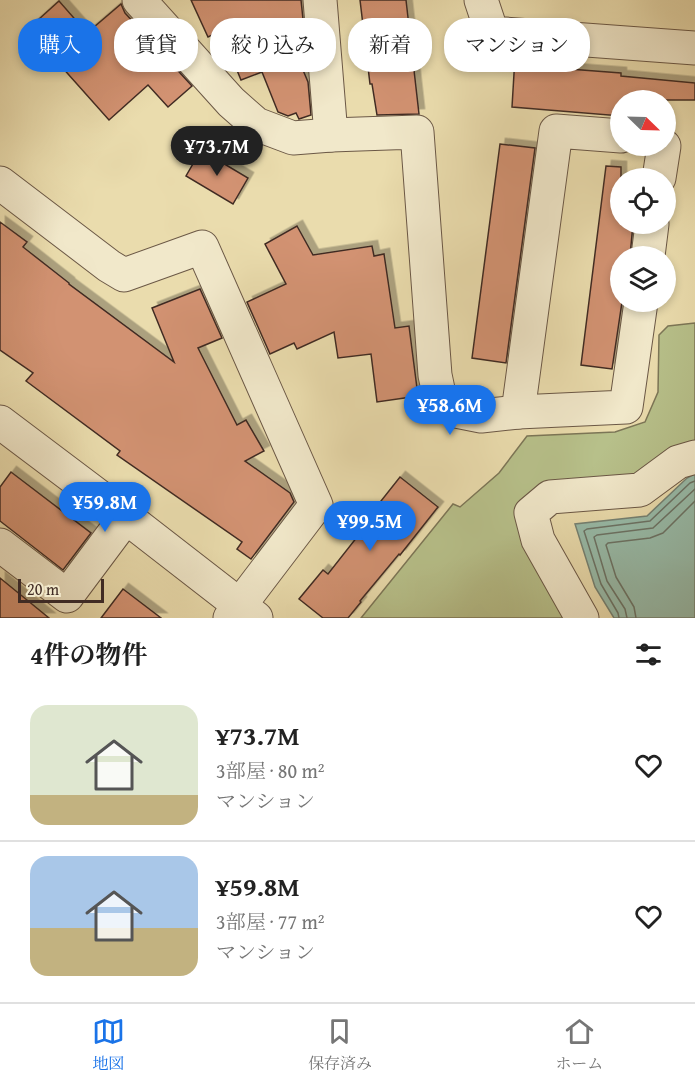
<!DOCTYPE html>
<html lang="ja">
<meta charset="utf-8">
<style>
:root{--surface:#fff;--page:#f6f6f6;--text:#222;--muted:#767676;--line:#e0e0e0;--accent:#1a73e8}
body{margin:0;font-family:"Gentium Book Plus","Noto Serif JP",serif;background:var(--page);color:var(--text);height:100vh;display:flex;flex-direction:column;font-size:22px;white-space:nowrap}
*{box-sizing:border-box;margin:0}
p{font-size:20px;color:var(--muted)}
.icon{flex:none;width:33px;height:33px;fill:none;stroke:currentColor;stroke-width:2;stroke-linecap:round;stroke-linejoin:round}
.map{position:relative;height:618px;overflow:hidden}
.sheet{display:flex;flex-direction:column;background:var(--surface);flex:1}
.sheet>*{flex:none}
.hud{position:absolute;left:18px;top:18px;width:660px;height:54px;display:flex;gap:12px}
.needle{width:39px;rotate:113deg}
.tools{position:absolute;left:610px;top:90px;display:grid;gap:12px}
.tools a{display:grid;place-items:center;width:66px;height:66px;border-radius:50%;background:var(--surface);box-shadow:0 3px 9px #0003;font-size:30px}
.scale{position:absolute;left:18px;bottom:15px;width:86px;box-sizing:border-box;padding-left:6px;border:3px solid #412c24;border-top:0;font-size:16px;line-height:21px;white-space:nowrap;color:#412c24;-webkit-text-stroke:4px #f1e8ca;paint-order:stroke}
.price{position:absolute;translate:-50% -51px;padding:0 14px;border-radius:21px;background:var(--accent);color:#fff;font-size:20px;line-height:39px;filter:drop-shadow(0 2px 3px #0008)}
.price::after{content:'';position:absolute;left:50%;top:36px;width:18px;height:14px;margin-left:-9px;background:inherit;clip-path:polygon(0 0,100% 0,50% 100%)}
.price.on{background:#222;color:#fff}
ul{padding:0;list-style:none}
li{display:flex;align-items:center;gap:18px;height:150px;padding:0 30px}
li+li{border-top:2px solid var(--line)}
li span{display:grid;place-items:center;flex:none;width:168px;height:120px;border-radius:18px;color:#555}
li>.icon{margin-inline-start:auto}
span .icon{width:72px;height:72px;fill:#fffc;stroke-width:1}
li b{font-size:26px}
h2{display:flex;justify-content:space-between;align-items:center;height:72px;padding:0 30px;font-size:26px}
.chip{padding:0 21px;border-radius:24px;background:var(--surface);box-shadow:0 3px 9px #0003;font-size:21px;line-height:54px}
.chip.on{background:var(--accent);color:#fff}
.tabs{display:flex;justify-content:space-around;align-items:center;height:84px;border-top:2px solid var(--line);background:var(--surface);font-size:16px;color:var(--muted)}
.tabs a{display:grid;justify-items:center;gap:3px}
.tabs .on{color:var(--accent)}
.map>svg:first-child{display:block}
.green{fill:#b7c08a;stroke:#7c7657;stroke-width:1.5}
.water{fill:#98bcaa;stroke:#758274;stroke-width:1.5}
.lines{fill:none;stroke-linecap:round;stroke-linejoin:round}
.shore{stroke:#6c7467;stroke-width:1.5}
.building{fill:#d29272;stroke:#412c24;stroke-width:1.5;filter:url(#shadow)}
.minor-casing{stroke:#6b5846;stroke-width:35}
.minor{stroke:#f1e8ca;stroke-width:33}
</style>
<div class="map">
<svg width="695" height="618" viewBox="0 0 695 618">
<defs>
<filter id="shadow"><feDropShadow dx="5.5" dy="-5.5" stdDeviation="0" flood-color="#0004"/></filter>
</defs>
<rect width="100%" height="100%" fill="#eadcad"/>
<filter id="stains"><feTurbulence type="fractalNoise" baseFrequency=".00333" numOctaves="4"/><feColorMatrix values="0 0 0 0 .2 0 0 0 0 .09 0 0 0 0 .02 0 0 0 .5 -.17"/></filter>
<radialGradient id="worn" r=".72"><stop offset=".6" stop-color="#630" stop-opacity="0"/><stop offset="1" stop-color="#630" stop-opacity=".3"/></radialGradient>
<path class="green" d="M 695,323 L 695,452 L 638,483 L 526,512 L 566,618 L 361,618 L 453,504 L 460,507 L 499,473 L 527,436 L 615,432 L 645,422 L 658,392 L 659,335 L 668,326 Z"/>
<path class="water" d="M 695,474 L 695,618 L 614,618 L 595,587 L 575,524 L 647,516 L 687,478 Z"/>
<g class="lines">
<g class="shore">
<path d="M 619,618 L 618,613 L 601,584 L 584,531 L 587,529 L 650,521 L 690,483 L 695,481"/>
<path d="M 627,618 L 625,609 L 607,581 L 594,537 L 597,535 L 653,528 L 695,489"/>
<path d="M 636,618 L 634,607 L 616,577 L 606,545 L 608,543 L 650,538 L 663,533 L 695,501"/>
</g>
</g>
<g class="building">
<path d="M 191,0 L 301,0 L 304,29 L 300,31 L 305,47 L 295,51 L 308,82 L 311,115 L 299,119 L 296,113 L 288,116 L 278,112 L 262,72 L 241,80 L 221,31 L 208,37 Z"/>
<path d="M 360,0 L 406,0 L 419,114 L 377,115 L 372,84 L 370,84 Z"/>
<path d="M 59,1 L 87,33 L 121,4 L 125,13 L 192,86 L 168,107 L 148,85 L 109,120 L 28,29 Z"/>
<path d="M 515,57 L 556,59 L 556,68 L 621,73 L 621,76 L 695,83 L 695,100 L 621,100 L 621,116 L 512,107 Z"/>
<path d="M 500,144 L 535,148 L 506,363 L 472,358 Z"/>
<path d="M 201,150 L 248,178 L 233,204 L 186,176 Z"/>
<path d="M 606,166 L 621,167 L 621,224 L 633,224 L 630,256 L 621,256 L 621,302 L 622,302 L 612,369 L 581,365 Z"/>
<path d="M 0,222 L 27,242 L 23,247 L 69,283 L 69,284 L 174,362 L 152,308 L 200,289 L 222,338 L 198,348 L 237,425 L 246,420 L 264,451 L 245,461 L 290,493 L 294,502 L 251,559 L 237,549 L 242,542 L 117,455 L 120,451 L 26,381 L 33,373 L 0,350 Z"/>
<path d="M 297,226 L 313,255 L 372,246 L 374,256 L 384,254 L 395,328 L 409,326 L 418,396 L 377,402 L 371,354 L 338,358 L 334,332 L 297,349 L 294,343 L 270,354 L 247,302 L 286,284 L 265,244 Z"/>
<path d="M 11,472 L 91,533 L 63,570 L 0,521 L 0,487 Z"/>
<path d="M 400,477 L 438,507 L 400,555 L 399,554 L 360,601 L 361,602 L 348,618 L 323,618 L 299,599 L 323,570 L 328,574 L 365,527 L 362,525 Z"/>
<path d="M 0,578 L 49,618 L 0,618 Z"/>
<path d="M 123,589 L 161,618 L 101,618 Z"/>
</g>
<g class="lines">
<defs>
<g id="minor">
<path d="M 139,0 L 231,102 L 256,124 L 293,138 L 331,135 L 417,132 L 435,375 L 439,394 L 456,411 L 481,416 L 518,412 L 626,407 L 641,302"/>
<path d="M 320,0 L 331,135"/>
<path d="M 481,0 L 492,33 L 695,48"/>
<path d="M 659,178 L 664,146"/>
<path d="M 0,183 L 109,266 L 124,275 L 202,247 L 316,505 L 230,618"/>
<path d="M 648,256 L 652,224"/>
<path d="M 518,412 L 556,131 L 621,136"/>
<path d="M 0,422 L 126,517 L 256,618"/>
<path d="M 0,545 L 67,596 L 126,517"/>
<path d="M 582,618 L 538,540 L 531,513 L 550,497 L 640,490 L 678,462 L 695,457"/>
</g>
</defs>
<use href="#minor" class="minor-casing"/>
<use href="#minor" class="minor"/>
</g>
<rect width="100%" height="100%" filter="url(#stains)"/>
<rect width="100%" height="100%" fill="url(#worn)"/>
</svg>
<div class="tools">
<a><svg class="needle" viewBox="-14 -14 28 28"><path d="M0-13l5 13h-10z" fill="#e53935"/><path d="M0 13l5-13h-10z" fill="#767676"/></svg></a>
<a><svg class="icon" aria-label="locate" viewBox="0 0 24 24"><circle cx="12" cy="12" r="6"/><path d="M12 2v4M12 18v4M2 12h4M18 12h4"/></svg></a>
<a><svg class="icon" aria-label="layers" viewBox="0 0 24 24"><path d="M12 4l9 5-9 5-9-5zM3 14l9 5 9-5"/></svg></a>
</div>
<div class="scale">20 m</div>
<b class="price on" style="left:217px;top:177px">¥73.7M</b>
<b class="price" style="left:450px;top:436px">¥58.6M</b>
<b class="price" style="left:105px;top:533px">¥59.8M</b>
<b class="price" style="left:370px;top:552px">¥99.5M</b>
<div class="hud">
<a class="chip on">購入</a>
<a class="chip">賃貸</a>
<a class="chip">絞り込み</a>
<a class="chip">新着</a>
<a class="chip">マンション</a>
</div>
</div>
<section class="sheet">
<h2>4件の物件<svg class="icon" aria-label="filters" viewBox="0 0 24 24"><path d="M4 7h16M4 17h16"/><circle cx="9" cy="7" r="2"/><circle cx="15" cy="17" r="2"/></svg></h2>
<ul>
<li><span style="background:linear-gradient(#dfe7d0 75%,#c2b280 0)"><svg class="icon" aria-label="home" viewBox="0 0 24 24"><path d="M3 11l9-7 9 7M6 9v11h12V9"/></svg></span><div><b>¥73.7M</b><p>3部屋 · 80 m²</p><p>マンション</p></div><svg class="icon" aria-label="heart" viewBox="0 0 24 24"><path d="M12 20l-8-8c-3-5 5-10 8-4 3-6 11-1 8 4z"/></svg></li>
<li><span style="background:linear-gradient(#a9c7e8 60%,#c2b280 0)"><svg class="icon" aria-label="home" viewBox="0 0 24 24"><path d="M3 11l9-7 9 7M6 9v11h12V9"/></svg></span><div><b>¥59.8M</b><p>3部屋 · 77 m²</p><p>マンション</p></div><svg class="icon" aria-label="heart" viewBox="0 0 24 24"><path d="M12 20l-8-8c-3-5 5-10 8-4 3-6 11-1 8 4z"/></svg></li>
</ul>
</section>
<nav class="tabs">
<a class="on"><svg class="icon" aria-label="map" viewBox="0 0 24 24"><path d="M3 6l6-2 6 2 6-2v14l-6 2-6-2-6 2zM9 4v14M15 6v14"/></svg>地図</a>
<a><svg class="icon" aria-label="saved" viewBox="0 0 24 24"><path d="M7 4h10v16l-5-4-5 4z"/></svg>保存済み</a>
<a><svg class="icon" aria-label="home" viewBox="0 0 24 24"><path d="M3 11l9-7 9 7M6 9v11h12V9"/></svg>ホーム</a>
</nav>
